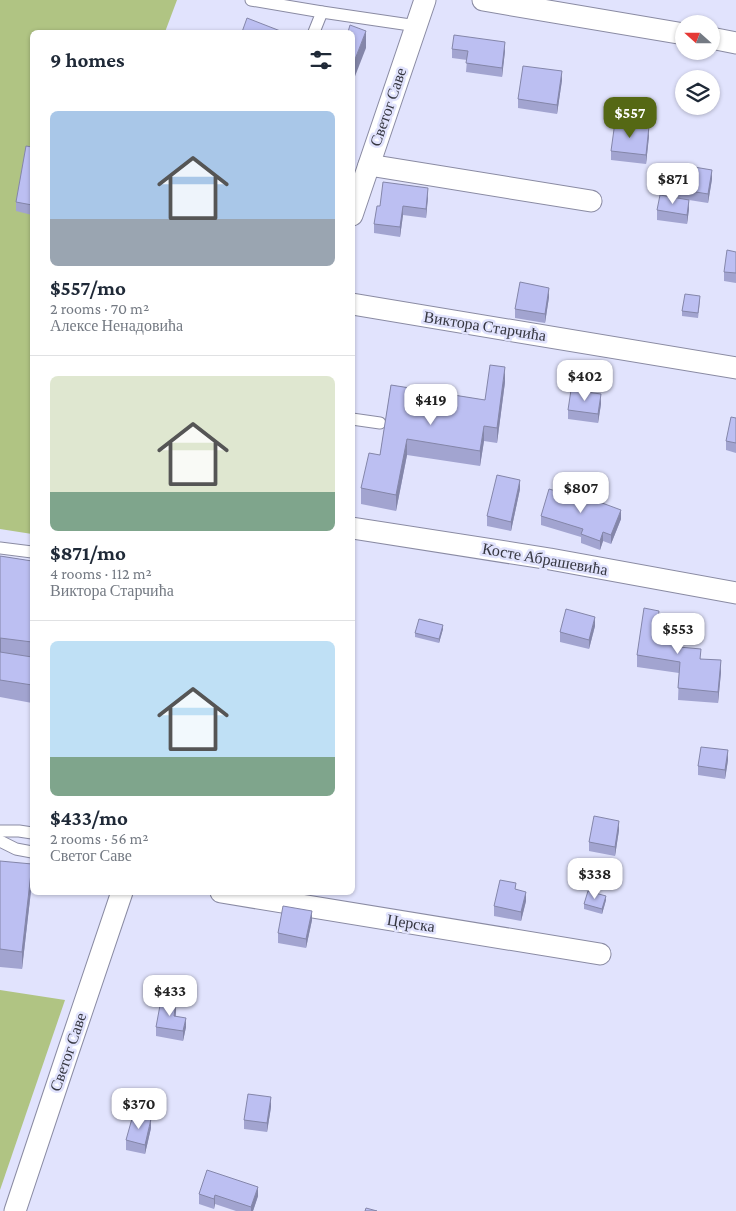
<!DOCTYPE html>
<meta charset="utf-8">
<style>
:root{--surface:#fff;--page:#f6f6f7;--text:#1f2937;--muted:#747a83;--line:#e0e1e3;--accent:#556814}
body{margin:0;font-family:"Crimson Pro",serif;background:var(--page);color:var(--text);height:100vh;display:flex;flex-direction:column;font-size:19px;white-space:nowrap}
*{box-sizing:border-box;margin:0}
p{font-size:16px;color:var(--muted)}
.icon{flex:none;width:28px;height:28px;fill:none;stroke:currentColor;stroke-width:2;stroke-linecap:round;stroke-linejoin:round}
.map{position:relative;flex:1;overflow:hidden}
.panel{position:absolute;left:30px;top:30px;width:325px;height:865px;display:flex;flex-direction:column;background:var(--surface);border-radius:8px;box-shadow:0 1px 4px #0004}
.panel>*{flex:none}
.needle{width:32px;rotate:291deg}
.fabs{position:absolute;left:675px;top:15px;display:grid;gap:10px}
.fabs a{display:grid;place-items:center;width:45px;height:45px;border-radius:50%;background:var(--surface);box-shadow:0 1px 4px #0004;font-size:25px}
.price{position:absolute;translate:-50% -42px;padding:0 11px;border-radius:10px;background:#fff;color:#222;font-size:16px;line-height:32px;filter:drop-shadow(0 1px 2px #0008)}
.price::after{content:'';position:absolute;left:50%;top:30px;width:15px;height:11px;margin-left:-8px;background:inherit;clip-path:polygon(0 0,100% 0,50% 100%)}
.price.selected{background:var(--accent);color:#fff}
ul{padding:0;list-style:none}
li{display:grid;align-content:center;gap:10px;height:265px;padding:0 20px}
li+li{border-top:1px solid var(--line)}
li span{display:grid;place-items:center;height:155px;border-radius:8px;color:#555}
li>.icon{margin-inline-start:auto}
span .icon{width:90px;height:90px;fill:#fffc;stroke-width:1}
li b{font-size:21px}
h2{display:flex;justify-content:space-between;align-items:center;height:60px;padding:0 20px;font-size:21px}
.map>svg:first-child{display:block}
.green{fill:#b0c483}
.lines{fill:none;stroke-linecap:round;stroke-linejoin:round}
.service-casing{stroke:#8a8ba3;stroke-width:13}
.minor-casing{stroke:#8a8ba3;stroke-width:23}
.service{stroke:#fff;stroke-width:11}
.minor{stroke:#fff;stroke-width:21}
.wall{fill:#a2a4d0}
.shaded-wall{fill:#8486a9}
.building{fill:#bcbff2;stroke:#8486a9}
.labels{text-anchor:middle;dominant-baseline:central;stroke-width:5;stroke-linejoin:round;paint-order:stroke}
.street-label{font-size:16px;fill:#363741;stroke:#e1e3fd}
</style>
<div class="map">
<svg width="736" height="1211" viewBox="0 0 736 1211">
<rect width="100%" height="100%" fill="#e1e3fd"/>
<g class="green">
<path d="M 0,0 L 177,0 L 165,32 L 32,32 L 32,534 L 0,529 Z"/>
<path d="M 0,990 L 65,1000 L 0,1190 Z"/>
</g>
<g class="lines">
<defs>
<g id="service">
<path d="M 251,0 L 322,12 L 417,26"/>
<path d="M 314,32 L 322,12"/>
<path d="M 352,419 L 380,423"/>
<path d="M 0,548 L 32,552"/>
<path d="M 0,831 L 19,831 L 32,833"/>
<path d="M 0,841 L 16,849 L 32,852"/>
</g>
<g id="minor">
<path d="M 483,0 L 684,34"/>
<path d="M 711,38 L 736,43"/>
<path d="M 369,165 L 591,201"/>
<path d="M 352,215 L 425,0"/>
<path d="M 352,304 L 736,368"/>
<path d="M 352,528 L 550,559 L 736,593"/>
<path d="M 221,892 L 600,954"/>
<path d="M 15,1211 L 68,1052 L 122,892"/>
</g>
</defs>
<use href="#service" class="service-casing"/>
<use href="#minor" class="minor-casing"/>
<use href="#service" class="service"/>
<use href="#minor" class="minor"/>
</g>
<g class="wall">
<path d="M 452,49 L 505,51 L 502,77 L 466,72 L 467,60 L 452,58 Z"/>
<path d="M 562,80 L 557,114 L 518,108 L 518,99 Z"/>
<path d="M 649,136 L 646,164 L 611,160 L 611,151 Z"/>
<path d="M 32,147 L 32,215 L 16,211 L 16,202 Z"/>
<path d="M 712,179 L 708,203 L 689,200 L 689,209 L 687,224 L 657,220 L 657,210 L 678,198 L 678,189 Z"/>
<path d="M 428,197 L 426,218 L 403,215 L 400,237 L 374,233 L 374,224 L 380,206 Z"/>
<path d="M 736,252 L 736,283 L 724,281 L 724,272 Z"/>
<path d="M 549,297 L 545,323 L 515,318 L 515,309 Z"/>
<path d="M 700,301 L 698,318 L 682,316 L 682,311 Z"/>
<path d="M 505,382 L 497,443 L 484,441 L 480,466 L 407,455 L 396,511 L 361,504 L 361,488 L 380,455 L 391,385 L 485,400 Z"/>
<path d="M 601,404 L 598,423 L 568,419 L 568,410 Z"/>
<path d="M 736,418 L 736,453 L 726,450 L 726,441 Z"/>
<path d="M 520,489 L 511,531 L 487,526 L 487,516 Z"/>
<path d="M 541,516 L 621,519 L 611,544 L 603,541 L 600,550 L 581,543 L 581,537 L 541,525 Z"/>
<path d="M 0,556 L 32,561 L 32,703 L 0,697 Z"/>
<path d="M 659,622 L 659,627 L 682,642 L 681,647 L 701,659 L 721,672 L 718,703 L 678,700 L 679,673 L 637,667 L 637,655 Z"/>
<path d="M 595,626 L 589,649 L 560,642 L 560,632 Z"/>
<path d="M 443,629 L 439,643 L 415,637 L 415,633 Z"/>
<path d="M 728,760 L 725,779 L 698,775 L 698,766 Z"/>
<path d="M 619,830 L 615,856 L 589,851 L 589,842 Z"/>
<path d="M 0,864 L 32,882 L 22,969 L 0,967 Z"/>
<path d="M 516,889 L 526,901 L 521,921 L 494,916 L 494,906 Z"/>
<path d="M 606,900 L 602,914 L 584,909 L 584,904 Z"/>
<path d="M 312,920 L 306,948 L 278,943 L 278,933 Z"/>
<path d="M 176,1012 L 176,1016 L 186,1027 L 183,1041 L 156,1036 L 156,1027 Z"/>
<path d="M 271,1107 L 267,1132 L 244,1129 L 244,1120 Z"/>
<path d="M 151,1128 L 145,1154 L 126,1150 L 126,1140 Z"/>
<path d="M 199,1194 L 258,1196 L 253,1211 L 236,1211 L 215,1204 L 214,1209 L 199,1204 Z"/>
</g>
<g class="shaded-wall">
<path d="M 366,31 L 366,48 L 352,84 L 352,67 Z"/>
<path d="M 505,42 L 505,51 L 502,77 L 502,68 Z"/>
<path d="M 562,71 L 562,80 L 557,114 L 557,105 Z"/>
<path d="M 649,126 L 649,136 L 646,164 L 646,155 Z"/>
<path d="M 712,170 L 712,179 L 708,203 L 708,194 Z"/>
<path d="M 428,188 L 428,197 L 426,218 L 426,209 Z"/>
<path d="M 689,200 L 689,209 L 687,224 L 687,215 Z"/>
<path d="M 403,206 L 403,215 L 400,237 L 400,227 Z"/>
<path d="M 549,288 L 549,297 L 545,323 L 545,314 Z"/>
<path d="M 505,367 L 505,382 L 497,443 L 497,428 Z"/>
<path d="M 601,394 L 601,404 L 598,423 L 598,414 Z"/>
<path d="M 484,426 L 484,441 L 480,466 L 480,451 Z"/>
<path d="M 407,439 L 407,455 L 396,511 L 396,495 Z"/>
<path d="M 520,480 L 520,489 L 511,531 L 511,522 Z"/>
<path d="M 621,510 L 621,519 L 611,544 L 611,535 Z"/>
<path d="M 603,532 L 603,541 L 600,550 L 600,541 Z"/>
<path d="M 659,611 L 659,622 L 657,638 L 657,626 Z"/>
<path d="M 595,617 L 595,626 L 589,649 L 589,640 Z"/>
<path d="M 443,625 L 443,629 L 439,643 L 439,639 Z"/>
<path d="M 682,630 L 682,642 L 679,659 L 679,647 Z"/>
<path d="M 1,637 L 1,655 L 0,655 L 0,638 Z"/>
<path d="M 721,660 L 721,672 L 718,703 L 718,692 Z"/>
<path d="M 728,750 L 728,760 L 725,779 L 725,770 Z"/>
<path d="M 619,821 L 619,830 L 615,856 L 615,847 Z"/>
<path d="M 32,864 L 32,882 L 22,969 L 22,952 Z"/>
<path d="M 526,892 L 526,901 L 521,921 L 521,912 Z"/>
<path d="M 606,896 L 606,900 L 602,914 L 602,909 Z"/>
<path d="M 312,911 L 312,920 L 306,948 L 306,939 Z"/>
<path d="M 176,1003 L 176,1012 L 174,1025 L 174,1016 Z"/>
<path d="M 186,1018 L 186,1027 L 183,1041 L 183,1031 Z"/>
<path d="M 271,1097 L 271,1107 L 267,1132 L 267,1123 Z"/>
<path d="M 151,1119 L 151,1128 L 145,1154 L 145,1145 Z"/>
<path d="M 258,1187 L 258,1196 L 253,1211 L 251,1211 L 251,1207 Z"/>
<path d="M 215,1195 L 215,1204 L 214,1209 L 214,1199 Z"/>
</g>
<g class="building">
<path d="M 247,18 L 283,32 L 242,32 Z"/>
<path d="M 350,25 L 366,31 L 352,67 L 352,32 L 348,32 Z"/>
<path d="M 454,35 L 505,42 L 502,68 L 466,63 L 468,51 L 452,49 Z"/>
<path d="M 523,66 L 562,71 L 557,105 L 518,99 Z"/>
<path d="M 615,122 L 649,126 L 646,155 L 611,151 Z"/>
<path d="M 26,146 L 32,147 L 32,205 L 16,202 Z"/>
<path d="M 682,165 L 712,170 L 708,194 L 678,189 Z"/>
<path d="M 383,182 L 428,188 L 426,209 L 403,206 L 400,227 L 374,224 L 377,206 L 380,206 Z"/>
<path d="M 660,195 L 689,200 L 687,215 L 657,210 Z"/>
<path d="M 727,250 L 736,252 L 736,273 L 724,272 Z"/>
<path d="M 520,282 L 549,288 L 545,314 L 515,309 Z"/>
<path d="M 685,294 L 700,296 L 698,313 L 682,311 Z"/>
<path d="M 490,365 L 505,367 L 497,428 L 484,426 L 480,451 L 407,439 L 396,495 L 361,488 L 369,453 L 380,455 L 391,385 L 485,400 Z"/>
<path d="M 571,390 L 601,394 L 598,414 L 568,410 Z"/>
<path d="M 731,417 L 736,418 L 736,443 L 726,441 Z"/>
<path d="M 497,475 L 520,480 L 511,522 L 487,516 Z"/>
<path d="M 549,489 L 594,502 L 594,500 L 621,510 L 611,535 L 603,532 L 600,541 L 581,534 L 583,529 L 541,516 Z"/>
<path d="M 0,556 L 32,561 L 32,642 L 0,638 Z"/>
<path d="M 644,608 L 659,611 L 657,626 L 682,630 L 679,647 L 701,649 L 700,659 L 721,660 L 718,692 L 678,688 L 680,662 L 637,655 Z"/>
<path d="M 566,609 L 595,617 L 589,640 L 560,632 Z"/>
<path d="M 419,619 L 443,625 L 439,639 L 415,633 Z"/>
<path d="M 0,652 L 32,657 L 32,685 L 0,680 Z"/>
<path d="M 701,747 L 728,750 L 725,770 L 698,766 Z"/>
<path d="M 594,816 L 619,821 L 615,847 L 589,842 Z"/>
<path d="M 0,861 L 32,864 L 22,952 L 0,949 Z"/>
<path d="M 500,880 L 516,883 L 515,889 L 526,892 L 521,912 L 494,906 Z"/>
<path d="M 588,891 L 606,896 L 602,909 L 584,904 Z"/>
<path d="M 283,906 L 312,911 L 306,939 L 278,933 Z"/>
<path d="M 161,1000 L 176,1003 L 174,1016 L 186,1018 L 183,1031 L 156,1027 Z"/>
<path d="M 248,1094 L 271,1097 L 267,1123 L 244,1120 Z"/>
<path d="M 133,1115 L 151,1119 L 145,1145 L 126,1140 Z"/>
<path d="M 207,1170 L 258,1187 L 251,1207 L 215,1195 L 214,1199 L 199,1194 Z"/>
<path d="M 366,1208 L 377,1211 L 365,1211 Z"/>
</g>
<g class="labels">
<g class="street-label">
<text transform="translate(388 107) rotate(-71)">Светог Саве</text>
<text transform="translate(485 326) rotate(9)">Виктора Старчића</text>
<text transform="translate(545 559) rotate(10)">Косте Абрашевића</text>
<text transform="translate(411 923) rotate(9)">Церска</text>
<text transform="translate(68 1052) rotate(-71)">Светог Саве</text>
</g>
</g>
</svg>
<div class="fabs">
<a><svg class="needle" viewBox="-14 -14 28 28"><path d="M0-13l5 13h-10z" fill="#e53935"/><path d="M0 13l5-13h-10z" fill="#747a83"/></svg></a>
<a><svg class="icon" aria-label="layers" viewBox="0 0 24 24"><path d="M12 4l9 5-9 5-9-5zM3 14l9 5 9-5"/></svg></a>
</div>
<b class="price selected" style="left:630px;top:139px">$557</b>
<b class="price" style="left:673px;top:205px">$871</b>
<b class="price" style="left:585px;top:402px">$402</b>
<b class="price" style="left:431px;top:426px">$419</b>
<b class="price" style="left:581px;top:514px">$807</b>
<b class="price" style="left:678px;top:655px">$553</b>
<b class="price" style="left:595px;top:900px">$338</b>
<b class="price" style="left:170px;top:1017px">$433</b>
<b class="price" style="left:139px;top:1130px">$370</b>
<section class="panel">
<h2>9 homes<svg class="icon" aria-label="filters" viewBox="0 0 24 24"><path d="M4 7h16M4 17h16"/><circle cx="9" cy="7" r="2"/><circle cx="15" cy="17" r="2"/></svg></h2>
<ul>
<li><span style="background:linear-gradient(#a9c7e8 70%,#9aa5b1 0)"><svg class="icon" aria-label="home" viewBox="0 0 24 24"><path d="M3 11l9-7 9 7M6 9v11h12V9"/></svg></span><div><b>$557/mo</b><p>2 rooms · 70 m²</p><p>Алексе Ненадовића</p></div></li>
<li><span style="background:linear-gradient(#dfe7d0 75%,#7fa58c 0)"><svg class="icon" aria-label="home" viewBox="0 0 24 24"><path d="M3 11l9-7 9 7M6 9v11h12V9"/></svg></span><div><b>$871/mo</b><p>4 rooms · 112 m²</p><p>Виктора Старчића</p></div></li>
<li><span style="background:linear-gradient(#bfe0f5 75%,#7fa58c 0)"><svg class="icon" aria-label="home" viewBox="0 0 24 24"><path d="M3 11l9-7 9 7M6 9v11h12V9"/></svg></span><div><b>$433/mo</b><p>2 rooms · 56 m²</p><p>Светог Саве</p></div></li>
</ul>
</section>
</div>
